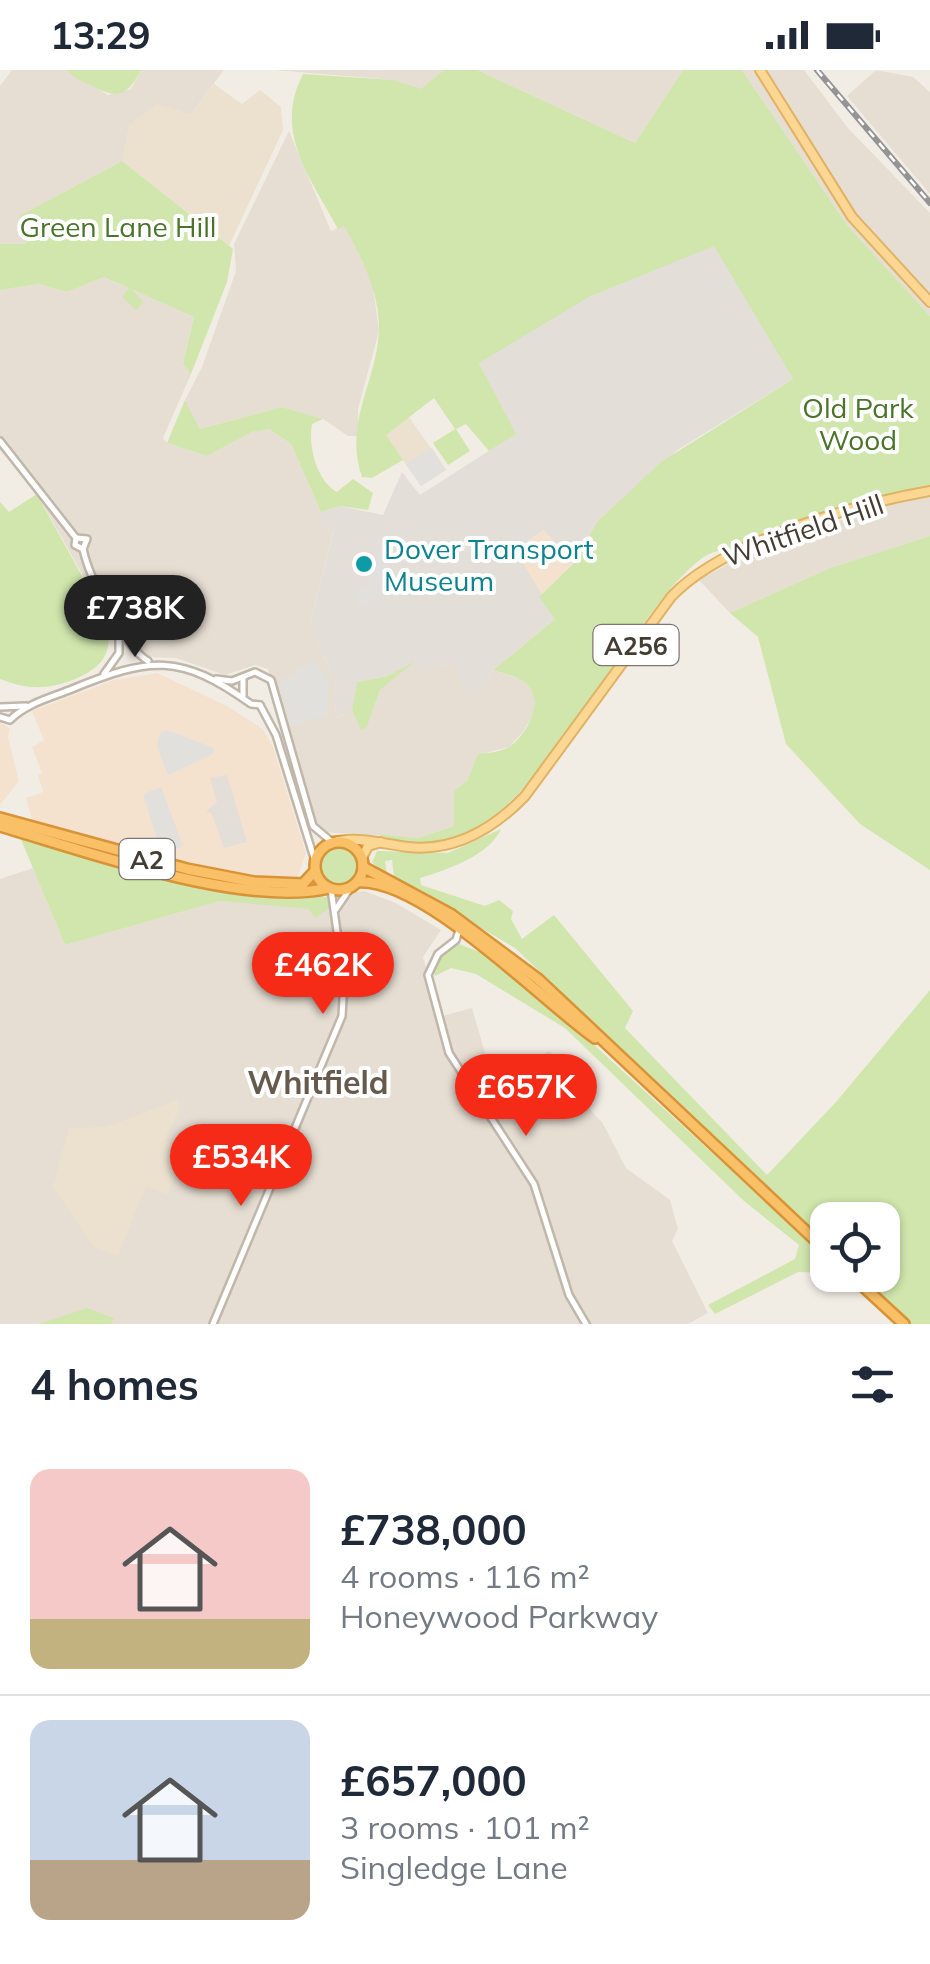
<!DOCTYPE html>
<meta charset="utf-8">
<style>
:root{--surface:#fff;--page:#f2f2f3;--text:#1f2937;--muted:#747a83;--line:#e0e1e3;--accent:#f52b18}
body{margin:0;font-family:Mulish,sans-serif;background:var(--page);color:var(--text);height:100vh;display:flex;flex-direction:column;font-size:38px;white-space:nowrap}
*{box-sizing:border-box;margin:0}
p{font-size:32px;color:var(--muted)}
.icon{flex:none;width:55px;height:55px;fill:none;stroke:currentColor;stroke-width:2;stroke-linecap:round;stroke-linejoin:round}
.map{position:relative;height:1254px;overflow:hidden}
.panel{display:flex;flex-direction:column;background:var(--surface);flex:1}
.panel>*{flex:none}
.buttons{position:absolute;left:810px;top:1132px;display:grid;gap:20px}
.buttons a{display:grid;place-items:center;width:90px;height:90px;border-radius:20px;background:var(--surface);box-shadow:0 2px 8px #0004;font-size:50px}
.price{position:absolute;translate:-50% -85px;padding:0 22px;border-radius:35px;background:var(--accent);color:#fff;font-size:32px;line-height:65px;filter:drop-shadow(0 2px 5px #0008)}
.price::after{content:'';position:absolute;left:50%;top:60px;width:30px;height:22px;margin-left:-15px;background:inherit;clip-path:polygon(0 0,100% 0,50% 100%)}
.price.on{background:#222;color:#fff}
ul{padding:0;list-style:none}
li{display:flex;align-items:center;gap:30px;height:250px;padding:0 30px}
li+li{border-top:2px solid var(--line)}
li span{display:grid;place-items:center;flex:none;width:280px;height:200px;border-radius:20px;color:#555}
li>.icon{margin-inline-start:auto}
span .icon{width:120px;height:120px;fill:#fffc;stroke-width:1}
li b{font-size:42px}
h2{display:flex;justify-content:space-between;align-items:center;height:120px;padding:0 30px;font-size:42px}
.status{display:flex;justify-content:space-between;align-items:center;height:70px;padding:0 50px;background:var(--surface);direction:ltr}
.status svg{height:28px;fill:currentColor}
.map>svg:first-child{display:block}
.residential{fill:#e6ded2}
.commercial{fill:#f4e2cf}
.industrial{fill:#e4ded9}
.education{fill:#ebe1ce}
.green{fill:#d0e6ad}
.parking{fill:#e2e0dd}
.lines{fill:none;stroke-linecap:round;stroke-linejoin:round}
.minor-casing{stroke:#c0b7aa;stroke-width:10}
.major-casing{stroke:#e0b364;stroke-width:12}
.highway-casing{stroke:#d99337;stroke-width:14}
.minor{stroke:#fff;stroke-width:5}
.major{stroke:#fcd793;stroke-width:8}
.highway{stroke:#fac067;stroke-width:9}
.rail-casing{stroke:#949494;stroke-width:6}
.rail{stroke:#fff;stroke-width:2.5;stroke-dasharray:8;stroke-linecap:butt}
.culture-dot{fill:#0f9aa8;stroke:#fff;stroke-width:4}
.labels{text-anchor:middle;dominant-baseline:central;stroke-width:8;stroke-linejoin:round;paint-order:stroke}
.shield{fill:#fff;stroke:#7c7771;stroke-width:2.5}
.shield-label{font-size:25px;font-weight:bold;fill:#443d34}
.park-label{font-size:28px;fill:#4a7429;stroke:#fff}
.street-label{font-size:28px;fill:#443d34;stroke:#fff}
.culture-label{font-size:28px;fill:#0d838f;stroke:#fff;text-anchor:start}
.quarter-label{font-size:32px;font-weight:bold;fill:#665a4c;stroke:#fff}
</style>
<div class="status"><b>13:29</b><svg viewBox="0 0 49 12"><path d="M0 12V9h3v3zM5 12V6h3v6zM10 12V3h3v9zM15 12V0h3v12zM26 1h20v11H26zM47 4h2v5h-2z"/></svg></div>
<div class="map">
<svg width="930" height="1254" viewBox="0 0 930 1254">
<rect width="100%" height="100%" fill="#f2ede4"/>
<g class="residential">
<path d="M 12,0 L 67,0 L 108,25 L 131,19 L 141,0 L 224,0 L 191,44 L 130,54 L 122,91 L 19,146 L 26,175 L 0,174 L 0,16 Z"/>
<path d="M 274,0 L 444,0 L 421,20 L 393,10 Z"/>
<path d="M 477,0 L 683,0 L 635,73 Z"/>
<path d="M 742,0 L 804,0 L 848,58 L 930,143 L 930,246 L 847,155 Z"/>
<path d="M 876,0 L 913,7 L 930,22 L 930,124 L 847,26 Z"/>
<path d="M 289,61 L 331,161 L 344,155 L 372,210 L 379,261 L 358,339 L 359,366 L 348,366 L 323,349 L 282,337 L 200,359 L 185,330 L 202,297 L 236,201 L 234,174 Z"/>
<path d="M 104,207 L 194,247 L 183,292 L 191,304 L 163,368 L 167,373 L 207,386 L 252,362 L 269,359 L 291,374 L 321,442 L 317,443 L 334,459 L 310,554 L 334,608 L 336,648 L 352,640 L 361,659 L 367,657 L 380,620 L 416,591 L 436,596 L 453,593 L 487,613 L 493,600 L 525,611 L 534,623 L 534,643 L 523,662 L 509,677 L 478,685 L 467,711 L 454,721 L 454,756 L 418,768 L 321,762 L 311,743 L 268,599 L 255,595 L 225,605 L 176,588 L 146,587 L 116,564 L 37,424 L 0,380 L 0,220 L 39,214 L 67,222 Z"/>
<path d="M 930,425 L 930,466 L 830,498 L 730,543 L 699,510 L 758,478 L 904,429 Z"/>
<path d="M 33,798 L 65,875 L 220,831 L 330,838 L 327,827 L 364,821 L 396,833 L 441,860 L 423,887 L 439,947 L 472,938 L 487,990 L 499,1010 L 549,981 L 584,1011 L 591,1041 L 602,1052 L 626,1098 L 670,1130 L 678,1159 L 672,1171 L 708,1243 L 688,1254 L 0,1254 L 0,809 Z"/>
</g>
<g class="commercial">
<path d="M 544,460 L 573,494 L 539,527 L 515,481 Z"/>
<path d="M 157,603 L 227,636 L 263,659 L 273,677 L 306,783 L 296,811 L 239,806 L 32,750 L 26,728 L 43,722 L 38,705 L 42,703 L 32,677 L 44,670 L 32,641 L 114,610 Z"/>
<path d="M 0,653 L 10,658 L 8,667 L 19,711 L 0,735 Z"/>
</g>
<g class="industrial">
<path d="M 715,175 L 793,309 L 679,379 L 597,452 L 573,494 L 544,460 L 515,480 L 556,548 L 493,600 L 487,613 L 468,625 L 453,593 L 436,596 L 424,605 L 416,592 L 387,606 L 357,612 L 352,640 L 336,648 L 334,608 L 310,554 L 334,460 L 327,461 L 316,443 L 340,436 L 383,445 L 402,402 L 420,425 L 515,364 L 479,293 L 515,267 L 589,227 Z"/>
<path d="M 227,705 L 247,772 L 224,778 L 212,744 L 206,741 L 217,732 L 210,708 Z"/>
</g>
<g class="education">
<path d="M 214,14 L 242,34 L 260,20 L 281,37 L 283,60 L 229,176 L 122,91 L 130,54 L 157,34 L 191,44 Z"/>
<path d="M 409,347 L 446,400 L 421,416 L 385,365 Z"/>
<path d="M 178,1030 L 179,1040 L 165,1071 L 188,1081 L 167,1124 L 146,1116 L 118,1186 L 94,1177 L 53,1117 L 69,1058 L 106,1057 Z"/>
</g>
<g class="green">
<path d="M 67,0 L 141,0 C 129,23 120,30 96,18 C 85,12 74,9 67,0 Z"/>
<path d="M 444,0 L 477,0 L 635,73 L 683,0 L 742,0 L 847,155 L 930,246 L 930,416 C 863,429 798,451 734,477 C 722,481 713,480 701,489 C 607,561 525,824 377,764 L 418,768 L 454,756 L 454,721 L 467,711 L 478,684 C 488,683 500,682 509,677 C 528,665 547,626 523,611 C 514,606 502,603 493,600 L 555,549 L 539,527 L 573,494 L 597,452 L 661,392 L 793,309 L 714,176 L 589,227 L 479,293 L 516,364 L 489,381 L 466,354 L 456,359 L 470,381 L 448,395 L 433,373 L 455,359 L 434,328 L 386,365 L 403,390 L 372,408 L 362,407 C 343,353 378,309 379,259 C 379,220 362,189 344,156 L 338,159 C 310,107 273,62 303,4 L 393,10 L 421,19 Z"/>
<path d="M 122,91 L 233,179 L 227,212 L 191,304 L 183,293 L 194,247 L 131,219 L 143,232 L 136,240 L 122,227 L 129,218 L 104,207 L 67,222 L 39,214 L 0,220 L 0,174 L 26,174 L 19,146 Z"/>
<path d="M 185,330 L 200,359 L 282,337 L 323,349 L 312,354 C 308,375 316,410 337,422 L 353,409 L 373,423 L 368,440 L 340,436 L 321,442 L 291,374 L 269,359 L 252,362 L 207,386 L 167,373 Z"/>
<path d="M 37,424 C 50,451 105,541 108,563 C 112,588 95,601 75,609 C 47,620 28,620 0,609 L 0,432 L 9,442 Z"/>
<path d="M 930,466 L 930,800 L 860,754 L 786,674 L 758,567 L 730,543 L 830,498 Z"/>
<path d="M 416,591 L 380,620 L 367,657 L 361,660 L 352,640 L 357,612 L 387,606 Z"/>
<path d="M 501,759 C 490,785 447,800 420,808 L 421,815 L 485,836 L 499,830 L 513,841 L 511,849 L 522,869 L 554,845 L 633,941 L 625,958 L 767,1105 L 836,1032 L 930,920 L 930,1254 L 910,1254 L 858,1205 L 882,1205 L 882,1150 L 828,1150 L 827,1176 L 515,878 L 394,807 L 392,790 L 385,791 L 387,806 L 372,792 L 377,781 L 448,783 Z"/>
<path d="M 20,767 L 218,817 L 327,827 L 330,838 L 315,848 L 309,839 L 220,831 L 65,875 Z"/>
<circle cx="339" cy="796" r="19"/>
<path d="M 459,874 L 487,885 L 533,919 L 827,1188 L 827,1203 L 798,1202 L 715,1244 L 708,1235 L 795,1189 L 799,1175 L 744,1131 L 565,958 L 476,904 L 451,898 L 435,906 C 431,889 445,878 459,874 Z"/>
<path d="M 87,1238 L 114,1248 L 111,1254 L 39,1254 Z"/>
</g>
<g class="parking">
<path d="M 432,378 L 446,400 L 421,416 L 406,394 Z"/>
<path d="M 379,468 L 395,485 L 380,507 L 387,523 L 359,536 L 353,525 L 366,518 L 374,499 L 381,481 L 376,479 Z"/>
<path d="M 314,590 L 329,612 L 326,645 L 291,657 L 280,612 Z"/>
<path d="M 167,660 L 214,678 L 213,684 L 168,705 L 157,677 L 160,663 Z"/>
<path d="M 161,717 L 183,776 L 172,781 L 169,774 L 160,778 L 143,724 Z"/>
</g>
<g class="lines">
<defs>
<g id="minor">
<path d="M 0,371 L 76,468 L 75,475 L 83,479 C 89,507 123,576 148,591"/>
<path d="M 76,468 L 87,469 L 83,479"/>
<path d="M 104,604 L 119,583 L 119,555"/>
<path d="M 216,609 L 232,611 L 255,602 L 271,610 L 313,756 L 332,772"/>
<path d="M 243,628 L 243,608"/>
<path d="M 260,635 L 276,665 L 315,791"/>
<path d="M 0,637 L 26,636"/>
<path d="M 0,647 L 10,650 C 25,634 52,627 72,619 C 150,587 180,583 251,634 L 260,635"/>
<path d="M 336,839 L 351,817"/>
<path d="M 459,860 L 456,870 L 438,884 L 428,905 L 449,983 L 534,1114 L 569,1225 L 586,1254"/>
<path d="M 213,1254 L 342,946 L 344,911 L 331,819"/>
</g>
<g id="major">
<path d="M 760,0 L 852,147 L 930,232"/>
<path d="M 338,771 C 364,767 383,774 408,777 C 455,782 494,758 525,726 L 671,527 C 722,472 856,434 930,421"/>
<path d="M 362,788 L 368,776 L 381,772"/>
</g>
<g id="highway">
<path d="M 0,748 L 187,799 L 254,812 L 303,814 L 315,801"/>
<path d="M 0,756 C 86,781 243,838 329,818"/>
<circle cx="339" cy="796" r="24"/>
<path d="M 363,797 L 452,845 L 538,909 L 828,1182"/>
<path d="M 357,812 C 423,807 542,931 595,968"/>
<path d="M 851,1205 L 904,1254"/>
</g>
</defs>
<use href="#minor" class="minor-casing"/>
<use href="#major" class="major-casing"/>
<use href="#highway" class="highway-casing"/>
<use href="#minor" class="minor"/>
<use href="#major" class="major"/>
<use href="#highway" class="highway"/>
<defs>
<path id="rail" d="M 817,0 L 930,133"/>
</defs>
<use href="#rail" class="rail-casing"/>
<use href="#rail" class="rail"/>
</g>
<circle class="culture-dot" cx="364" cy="494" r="10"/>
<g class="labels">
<g class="shield">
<rect x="593.5" y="555" width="85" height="40" rx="8"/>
<rect x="119.5" y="769" width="55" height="40" rx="8"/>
</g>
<g class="shield-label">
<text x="636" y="575">A256</text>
<text x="147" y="789">A2</text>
</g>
<g class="park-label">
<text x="118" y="156">Green Lane Hill</text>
<text x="858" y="337">Old Park<tspan x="858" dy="32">Wood</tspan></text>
</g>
<g class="street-label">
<text transform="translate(803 460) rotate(-19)">Whitfield Hill</text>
</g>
<g class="culture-label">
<text x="384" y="478">Dover Transport<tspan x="384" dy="32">Museum</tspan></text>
</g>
<g class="quarter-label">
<text x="318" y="1012">Whitfield</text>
</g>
</g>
</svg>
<div class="buttons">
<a><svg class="icon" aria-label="locate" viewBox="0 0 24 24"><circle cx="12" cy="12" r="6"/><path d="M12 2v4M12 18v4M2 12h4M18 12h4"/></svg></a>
</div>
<b class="price on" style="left:135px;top:590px">£738K</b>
<b class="price" style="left:323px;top:947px">£462K</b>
<b class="price" style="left:526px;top:1069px">£657K</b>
<b class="price" style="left:241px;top:1139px">£534K</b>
</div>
<section class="panel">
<h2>4 homes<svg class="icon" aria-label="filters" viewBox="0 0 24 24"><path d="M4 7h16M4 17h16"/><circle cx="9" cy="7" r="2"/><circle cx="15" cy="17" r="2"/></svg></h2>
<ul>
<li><span style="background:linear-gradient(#f6c9c9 75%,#c2b280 0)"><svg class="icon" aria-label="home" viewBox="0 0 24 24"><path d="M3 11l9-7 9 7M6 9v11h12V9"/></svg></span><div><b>£738,000</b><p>4 rooms · 116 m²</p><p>Honeywood Parkway</p></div></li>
<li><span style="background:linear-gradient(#c9d6e8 70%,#b9a48a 0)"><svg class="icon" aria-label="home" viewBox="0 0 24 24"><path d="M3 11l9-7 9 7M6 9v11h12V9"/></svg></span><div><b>£657,000</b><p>3 rooms · 101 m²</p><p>Singledge Lane</p></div></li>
</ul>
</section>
